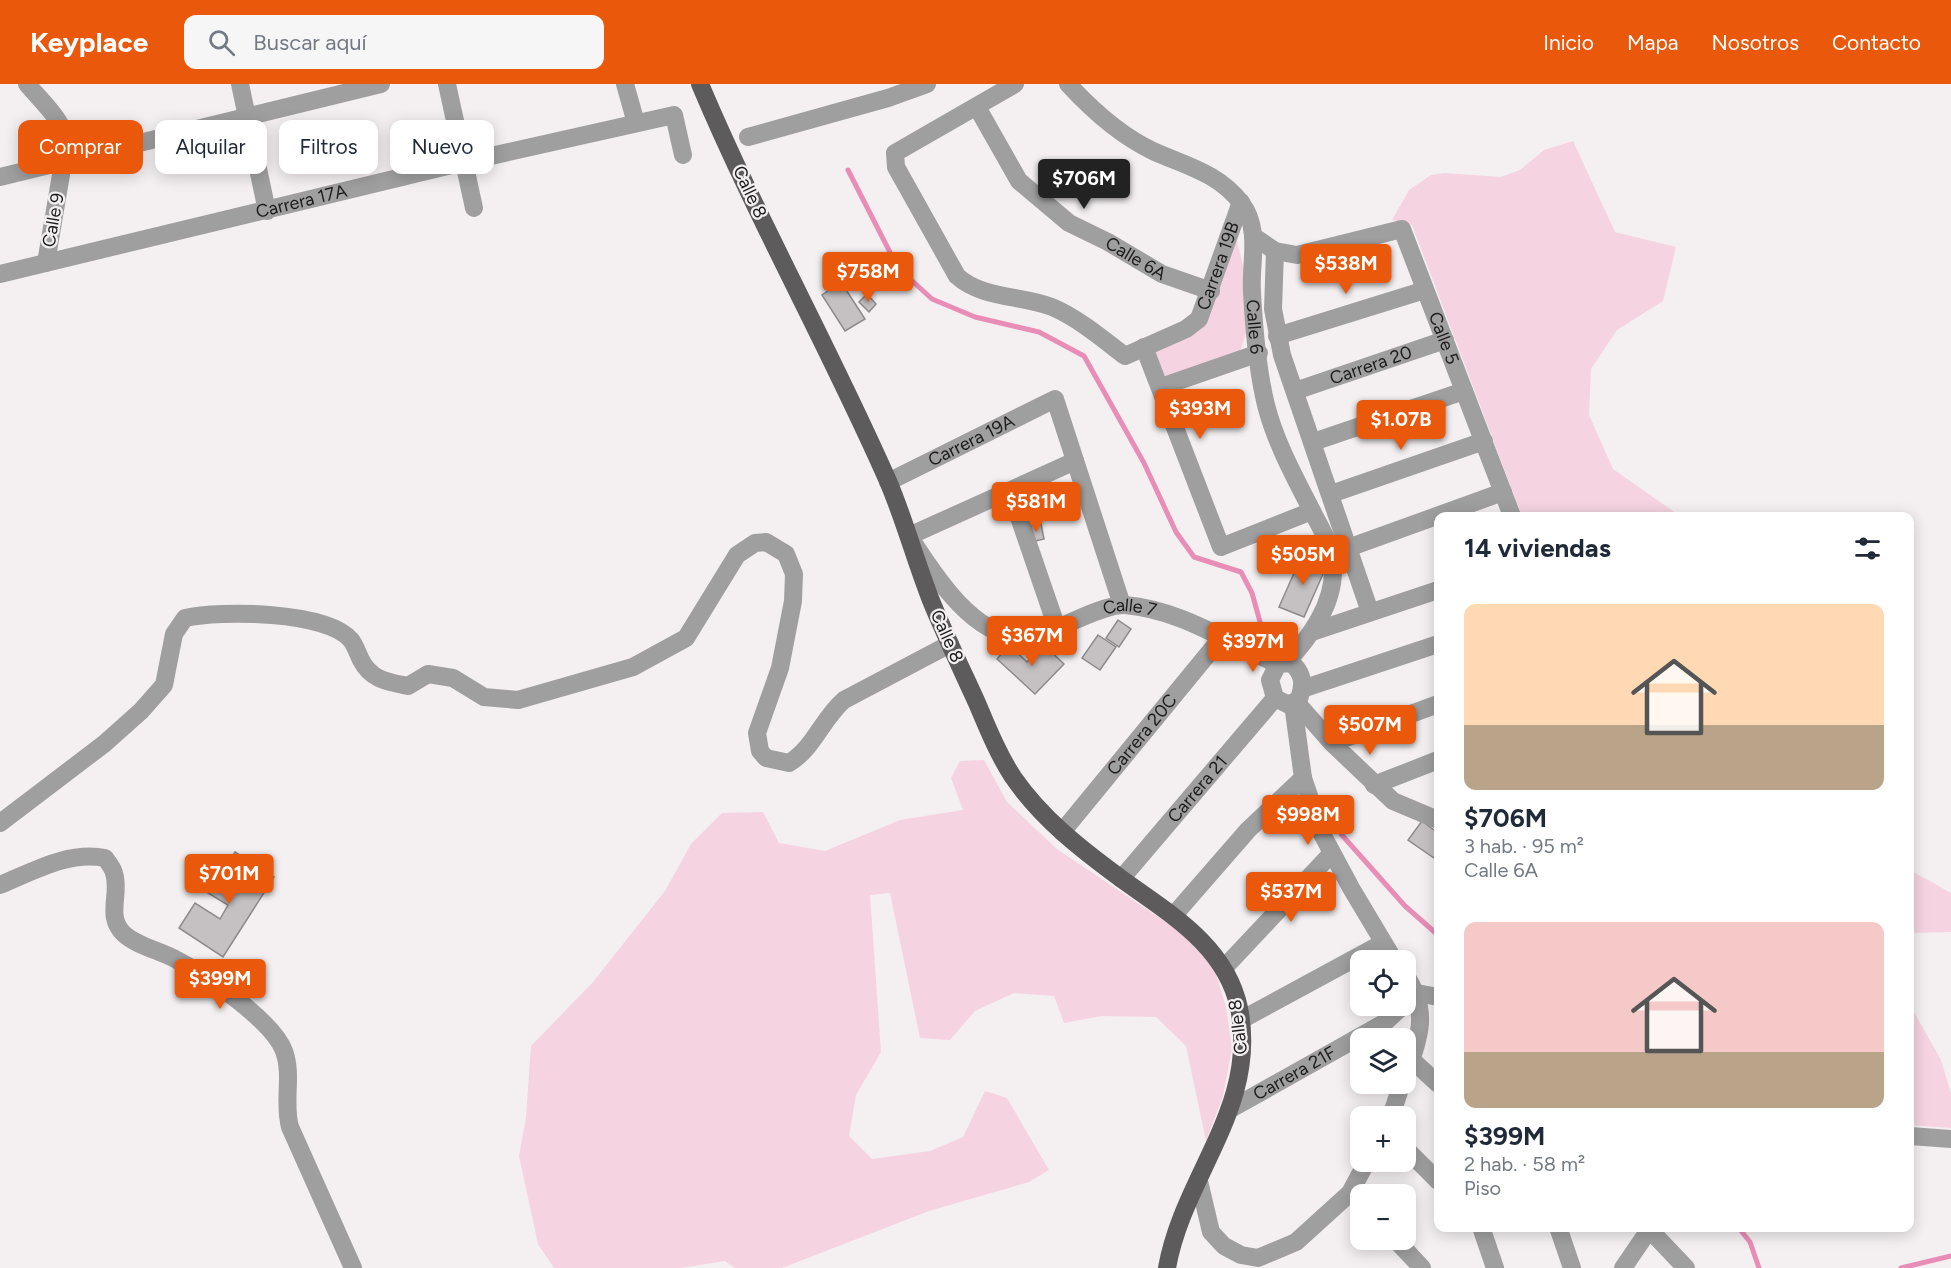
<!DOCTYPE html>
<html lang="es">
<meta charset="utf-8">
<style>
:root{--surface:#fff;--page:#f6f6f7;--text:#1f2937;--muted:#747a83;--accent:#ea580c}
body{margin:0;font-family:Figtree,sans-serif;background:var(--page);color:var(--text);height:100vh;display:flex;flex-direction:column;font-size:22px;white-space:nowrap}
*{box-sizing:border-box;margin:0}
p{font-size:20px;color:var(--muted)}
.icon{flex:none;width:33px;height:33px;fill:none;stroke:currentColor;stroke-width:2;stroke-linecap:round;stroke-linejoin:round}
.map{position:relative;flex:1;overflow:hidden}
.sheet{position:absolute;left:1434px;top:428px;width:480px;height:720px;display:flex;flex-direction:column;background:var(--surface);border-radius:12px;box-shadow:0 3px 15px #0003}
.sheet>*{flex:none}
.banner{position:absolute;left:18px;top:36px;width:570px;height:54px;display:flex;gap:12px}
.fabs{position:absolute;left:1350px;top:866px;display:grid;gap:12px}
.fabs a{display:grid;place-items:center;width:66px;height:66px;border-radius:12px;background:var(--surface);box-shadow:0 3px 15px #0003;font-size:30px}
.price{position:absolute;translate:-50% -51px;padding:0 14px;border-radius:6px;background:var(--accent);color:#fff;font-size:20px;line-height:39px;filter:drop-shadow(0 2px 3px #0008)}
.price::after{content:'';position:absolute;left:50%;top:36px;width:18px;height:14px;margin-left:-9px;background:inherit;clip-path:polygon(0 0,100% 0,50% 100%)}
.price.current{background:#222;color:#fff}
ul{padding:0;list-style:none}
li{display:grid;align-content:center;gap:12px;height:318px;padding:0 30px}
li span{display:grid;place-items:center;height:186px;border-radius:12px;color:#555}
li>.icon{margin-inline-start:auto}
span .icon{width:108px;height:108px;fill:#fffc;stroke-width:1}
li b{font-size:26px}
h2{display:flex;justify-content:space-between;align-items:center;height:72px;padding:0 30px;font-size:26px}
.tag{padding:0 21px;border-radius:12px;background:var(--surface);box-shadow:0 3px 15px #0003;font-size:21px;line-height:54px}
.tag.current{background:var(--accent);color:#fff}
header{display:flex;align-items:center;gap:36px;box-sizing:border-box;height:84px;padding:0 30px;background:var(--accent);color:#fff}
header strong{font-size:28px}
nav{display:flex;gap:33px;margin-inline-start:auto;font-size:21px}
.search{width:420px;height:54px;background:var(--page);display:flex;align-items:center;gap:15px;box-sizing:border-box;padding:0 21px;border-radius:12px;color:var(--muted);font-size:22px}
.map>svg:first-child{display:block}
.green{fill:#f5d3e1}
.lines{fill:none;stroke-linecap:round;stroke-linejoin:round}
.stream{stroke:#e88db6;stroke-width:5}
.building{fill:#c5c1c3;stroke:#8d8a8b;stroke-width:1.5}
.minor{stroke:#a09f9f;stroke-width:18}
.major{stroke:#5e5b5d;stroke-width:18}
.labels{text-anchor:middle;dominant-baseline:central;stroke-width:4.5;stroke-linejoin:round;paint-order:stroke}
.street-label{font-size:18px;fill:#1d1c1d;stroke:#f4f0f1}
</style>
<header>
<strong>Keyplace</strong>
<div class="search"><svg class="icon" aria-label="search" viewBox="0 0 24 24"><circle cx="10" cy="10" r="6"/><path d="M15 15l6 6"/></svg>Buscar aquí</div>
<nav><a>Inicio</a><a>Mapa</a><a>Nosotros</a><a>Contacto</a></nav>
</header>
<div class="map">
<svg width="1951" height="1184" viewBox="0 0 1951 1184">
<rect width="100%" height="100%" fill="#f4f0f1"/>
<g class="green">
<path d="M 1573,57 L 1615,148 L 1676,163 L 1663,217 L 1617,246 L 1591,285 L 1589,331 L 1613,385 L 1680,432 L 1522,432 L 1412,141 L 1392,136 L 1409,106 L 1431,91 L 1444,89 L 1501,93 L 1520,86 L 1544,66 Z"/>
<path d="M 1235,149 L 1254,225 L 1237,277 L 1152,307 L 1142,272 L 1193,247 Z"/>
<path d="M 984,676 L 1007,718 L 1057,765 L 1179,847 L 1214,883 L 1226,923 L 1232,965 L 1223,1012 L 1206,1057 L 1186,962 L 1156,933 L 1102,932 L 1064,939 L 1054,912 L 1014,909 L 975,927 L 950,956 L 920,954 L 890,809 L 870,811 L 881,968 L 856,1011 L 849,1052 L 872,1075 L 930,1067 L 963,1053 L 985,1007 L 1007,1014 L 1049,1086 L 1029,1098 L 929,1127 L 782,1184 L 735,1184 L 725,1177 L 681,1184 L 554,1184 L 538,1160 L 519,1072 L 526,1033 L 531,962 L 593,898 L 665,807 L 691,760 L 722,729 L 763,728 L 779,759 L 825,767 L 900,736 L 963,726 L 951,694 L 960,677 Z"/>
<path d="M 1910,786 L 1951,809 L 1951,848 L 1914,849 L 1914,928 L 1941,976 L 1951,1010 L 1951,1044 L 1910,1041 Z"/>
</g>
<g class="lines">
<g class="stream">
<path d="M 848,86 L 898,184 L 932,215 L 975,233 L 1039,248 L 1084,272 L 1144,379 L 1176,448 L 1194,473 L 1241,488 L 1252,509 L 1262,545"/>
<path d="M 1341,750 L 1405,822 L 1438,851"/>
<path d="M 1738,1143 L 1750,1158 L 1759,1184"/>
<path d="M 1901,1184 L 1951,1172"/>
</g>
</g>
<g class="building">
<path d="M 841,198 L 865,235 L 845,247 L 822,211 Z"/>
<path d="M 867,210 L 876,220 L 869,228 L 859,218 Z"/>
<path d="M 1041,440 L 1044,455 L 1031,458 L 1027,443 Z"/>
<path d="M 1302,471 L 1327,481 L 1304,533 L 1279,523 Z"/>
<path d="M 1118,536 L 1131,545 L 1119,563 L 1106,554 Z"/>
<path d="M 1098,551 L 1116,563 L 1100,586 L 1082,574 Z"/>
<path d="M 1043,560 L 1064,580 L 1035,610 L 997,575 L 1009,561 L 1027,578 Z"/>
<path d="M 1422,737 L 1438,749 L 1438,768 L 1434,774 L 1408,756 Z"/>
<path d="M 235,768 L 274,793 L 223,873 L 179,844 L 195,819 L 220,835 L 228,821 L 208,809 Z"/>
</g>
<g class="lines">
<g class="minor">
<path d="M 27,0 C 48,25 75,44 63,79 L 46,179"/>
<path d="M 240,0 L 267,127"/>
<path d="M 447,0 L 474,124"/>
<path d="M 625,0 L 636,39"/>
<path id="s1" d="M 1015,0 L 895,69 L 896,83 L 957,192 C 982,215 1022,211 1052,223 C 1078,234 1103,255 1125,272 L 1186,245 L 1199,235 L 1241,118"/>
<path id="s2" d="M 1068,0 C 1092,26 1121,52 1153,67 C 1186,82 1219,89 1242,120 C 1261,146 1250,178 1252,208 C 1254,245 1257,285 1266,321 C 1275,357 1294,392 1311,425 C 1320,444 1333,461 1333,484 C 1334,521 1310,553 1286,579"/>
<path id="s3" d="M 977,23 L 1019,97 L 1069,139 L 1108,158 L 1162,190 L 1211,207"/>
<path d="M 748,53 L 888,14 L 927,0"/>
<path d="M 0,93 L 381,0"/>
<path id="s4" d="M 1253,152 L 1275,167 L 1297,171 L 1402,145 L 1512,432"/>
<path d="M 1275,167 L 1273,225 L 1282,271 L 1370,528"/>
<path id="s5" d="M 0,190 L 464,78 L 674,31 L 683,71"/>
<path d="M 1277,252 L 1425,206"/>
<path d="M 1144,263 L 1221,463 L 1312,427"/>
<path d="M 1161,303 L 1259,269"/>
<path id="s6" d="M 1295,307 L 1445,256"/>
<path d="M 1313,358 L 1464,307"/>
<path id="s7" d="M 1075,377 L 909,452 C 933,489 974,556 1025,553 C 1037,552 1049,547 1060,543 C 1076,536 1108,520 1125,521 C 1182,526 1226,558 1278,580"/>
<path id="s8" d="M 888,398 L 1055,315 L 1122,521"/>
<path d="M 1010,407 L 1057,544"/>
<path d="M 1331,410 L 1484,357"/>
<path d="M 1348,464 L 1503,408"/>
<path d="M 1312,548 L 1438,506"/>
<path d="M 1291,579 C 1304,589 1304,601 1299,615 L 1289,621 L 1275,614 L 1270,596 L 1278,580 Z"/>
<path d="M 1302,605 L 1438,560"/>
<path d="M 1296,618 L 1332,659 L 1393,717 L 1438,736"/>
<path d="M 1293,620 L 1303,694 L 1322,750 L 1351,804 L 1394,876"/>
<path d="M 1332,659 L 1438,620"/>
<path d="M 1374,701 L 1438,676"/>
<path d="M 0,739 L 104,660 L 141,627 L 164,601 L 174,550 L 185,534 C 220,526 327,527 351,556 C 355,561 358,570 361,576 C 371,596 388,598 408,602 L 428,590 L 453,594 L 484,613 L 518,616 L 633,583 L 686,554 L 737,471 L 755,459 L 766,458 L 786,470 L 794,490 L 793,517 L 780,584 L 757,649 L 760,667 L 766,674 L 789,679 C 814,664 822,635 844,616 L 950,560"/>
<path id="s9" d="M 1062,748 L 1222,553"/>
<path id="s10" d="M 1121,795 L 1275,614"/>
<path d="M 0,801 C 34,787 68,767 105,774 C 108,778 113,784 114,789 C 121,810 105,832 124,850 C 137,862 161,867 177,876 C 206,891 273,937 284,967 C 293,991 283,1018 290,1043 L 353,1184"/>
<path d="M 1174,831 L 1248,746 L 1303,694"/>
<path d="M 1224,884 L 1332,769"/>
<path d="M 1406,892 C 1429,926 1420,954 1406,990"/>
<path d="M 1417,909 L 1438,913"/>
<path d="M 1241,936 L 1383,859"/>
<path d="M 1411,975 L 1438,1000"/>
<path id="s11" d="M 1229,1026 L 1384,939 L 1417,909"/>
<path d="M 1391,1032 L 1402,999"/>
<path d="M 1910,1052 L 1951,1055"/>
<path d="M 1406,1065 L 1438,1097"/>
<path d="M 1199,1097 L 1211,1148 L 1224,1162 L 1241,1171 L 1258,1174 L 1296,1158 L 1350,1109 L 1367,1077"/>
<path d="M 1481,1143 L 1495,1184"/>
<path d="M 1558,1143 L 1572,1184"/>
<path d="M 1647,1143 L 1686,1184"/>
<path d="M 1395,1155 L 1422,1184"/>
<path d="M 1623,1184 L 1649,1146"/>
</g>
<path class="major" d="M 700,0 C 757,135 829,263 888,397 C 905,437 916,479 932,519 C 946,553 962,586 977,619 C 988,645 998,670 1013,693 C 1042,735 1082,766 1123,796 C 1170,830 1226,862 1239,924 C 1259,1023 1183,1092 1167,1184"/>
</g>
<g class="labels">
<g class="street-label">
<text transform="translate(750 108) rotate(65)">Calle 8</text>
<text stroke="none"><textPath href="#s5" startOffset="310">Carrera 17A</textPath></text>
<text transform="translate(53 136) rotate(-80)">Calle 9</text>
<text stroke="none"><textPath href="#s3" startOffset="226">Calle 6A</textPath></text>
<text stroke="none"><textPath href="#s1" startOffset="606">Carrera 19B</textPath></text>
<text stroke="none"><textPath href="#s2" startOffset="339">Calle 6</textPath></text>
<text stroke="none"><textPath href="#s4" startOffset="274">Calle 5</textPath></text>
<text stroke="none"><textPath href="#s6" startOffset="80">Carrera 20</textPath></text>
<text stroke="none"><textPath href="#s8" startOffset="93">Carrera 19A</textPath></text>
<text stroke="none"><textPath href="#s7" startOffset="453">Calle 7</textPath></text>
<text transform="translate(947 552) rotate(66)">Calle 8</text>
<text stroke="none"><textPath href="#s9" startOffset="126">Carrera 20C</textPath></text>
<text stroke="none"><textPath href="#s10" startOffset="118">Carrera 21</textPath></text>
<text transform="translate(1238 943) rotate(-97)">Calle 8</text>
<text stroke="none"><textPath href="#s11" startOffset="75">Carrera 21F</textPath></text>
</g>
</g>
</svg>
<div class="fabs">
<a><svg class="icon" aria-label="locate" viewBox="0 0 24 24"><circle cx="12" cy="12" r="6"/><path d="M12 2v4M12 18v4M2 12h4M18 12h4"/></svg></a>
<a><svg class="icon" aria-label="layers" viewBox="0 0 24 24"><path d="M12 4l9 5-9 5-9-5zM3 14l9 5 9-5"/></svg></a>
<a>+</a>
<a>−</a>
</div>
<b class="price current" style="left:1084px;top:126px">$706M</b>
<b class="price" style="left:1346px;top:211px">$538M</b>
<b class="price" style="left:868px;top:219px">$758M</b>
<b class="price" style="left:1200px;top:356px">$393M</b>
<b class="price" style="left:1401px;top:367px">$1.07B</b>
<b class="price" style="left:1036px;top:449px">$581M</b>
<b class="price" style="left:1303px;top:502px">$505M</b>
<b class="price" style="left:1032px;top:583px">$367M</b>
<b class="price" style="left:1253px;top:589px">$397M</b>
<b class="price" style="left:1370px;top:672px">$507M</b>
<b class="price" style="left:1308px;top:762px">$998M</b>
<b class="price" style="left:229px;top:821px">$701M</b>
<b class="price" style="left:1291px;top:839px">$537M</b>
<b class="price" style="left:220px;top:926px">$399M</b>
<div class="banner">
<a class="tag current">Comprar</a>
<a class="tag">Alquilar</a>
<a class="tag">Filtros</a>
<a class="tag">Nuevo</a>
</div>
<section class="sheet">
<h2>14 viviendas<svg class="icon" aria-label="filters" viewBox="0 0 24 24"><path d="M4 7h16M4 17h16"/><circle cx="9" cy="7" r="2"/><circle cx="15" cy="17" r="2"/></svg></h2>
<ul>
<li><span style="background:linear-gradient(#ffd9b3 65%,#b9a48a 0)"><svg class="icon" aria-label="home" viewBox="0 0 24 24"><path d="M3 11l9-7 9 7M6 9v11h12V9"/></svg></span><div><b>$706M</b><p>3 hab. · 95 m²</p><p>Calle 6A</p></div></li>
<li><span style="background:linear-gradient(#f6c9c9 70%,#b9a48a 0)"><svg class="icon" aria-label="home" viewBox="0 0 24 24"><path d="M3 11l9-7 9 7M6 9v11h12V9"/></svg></span><div><b>$399M</b><p>2 hab. · 58 m²</p><p>Piso</p></div></li>
</ul>
</section>
</div>
